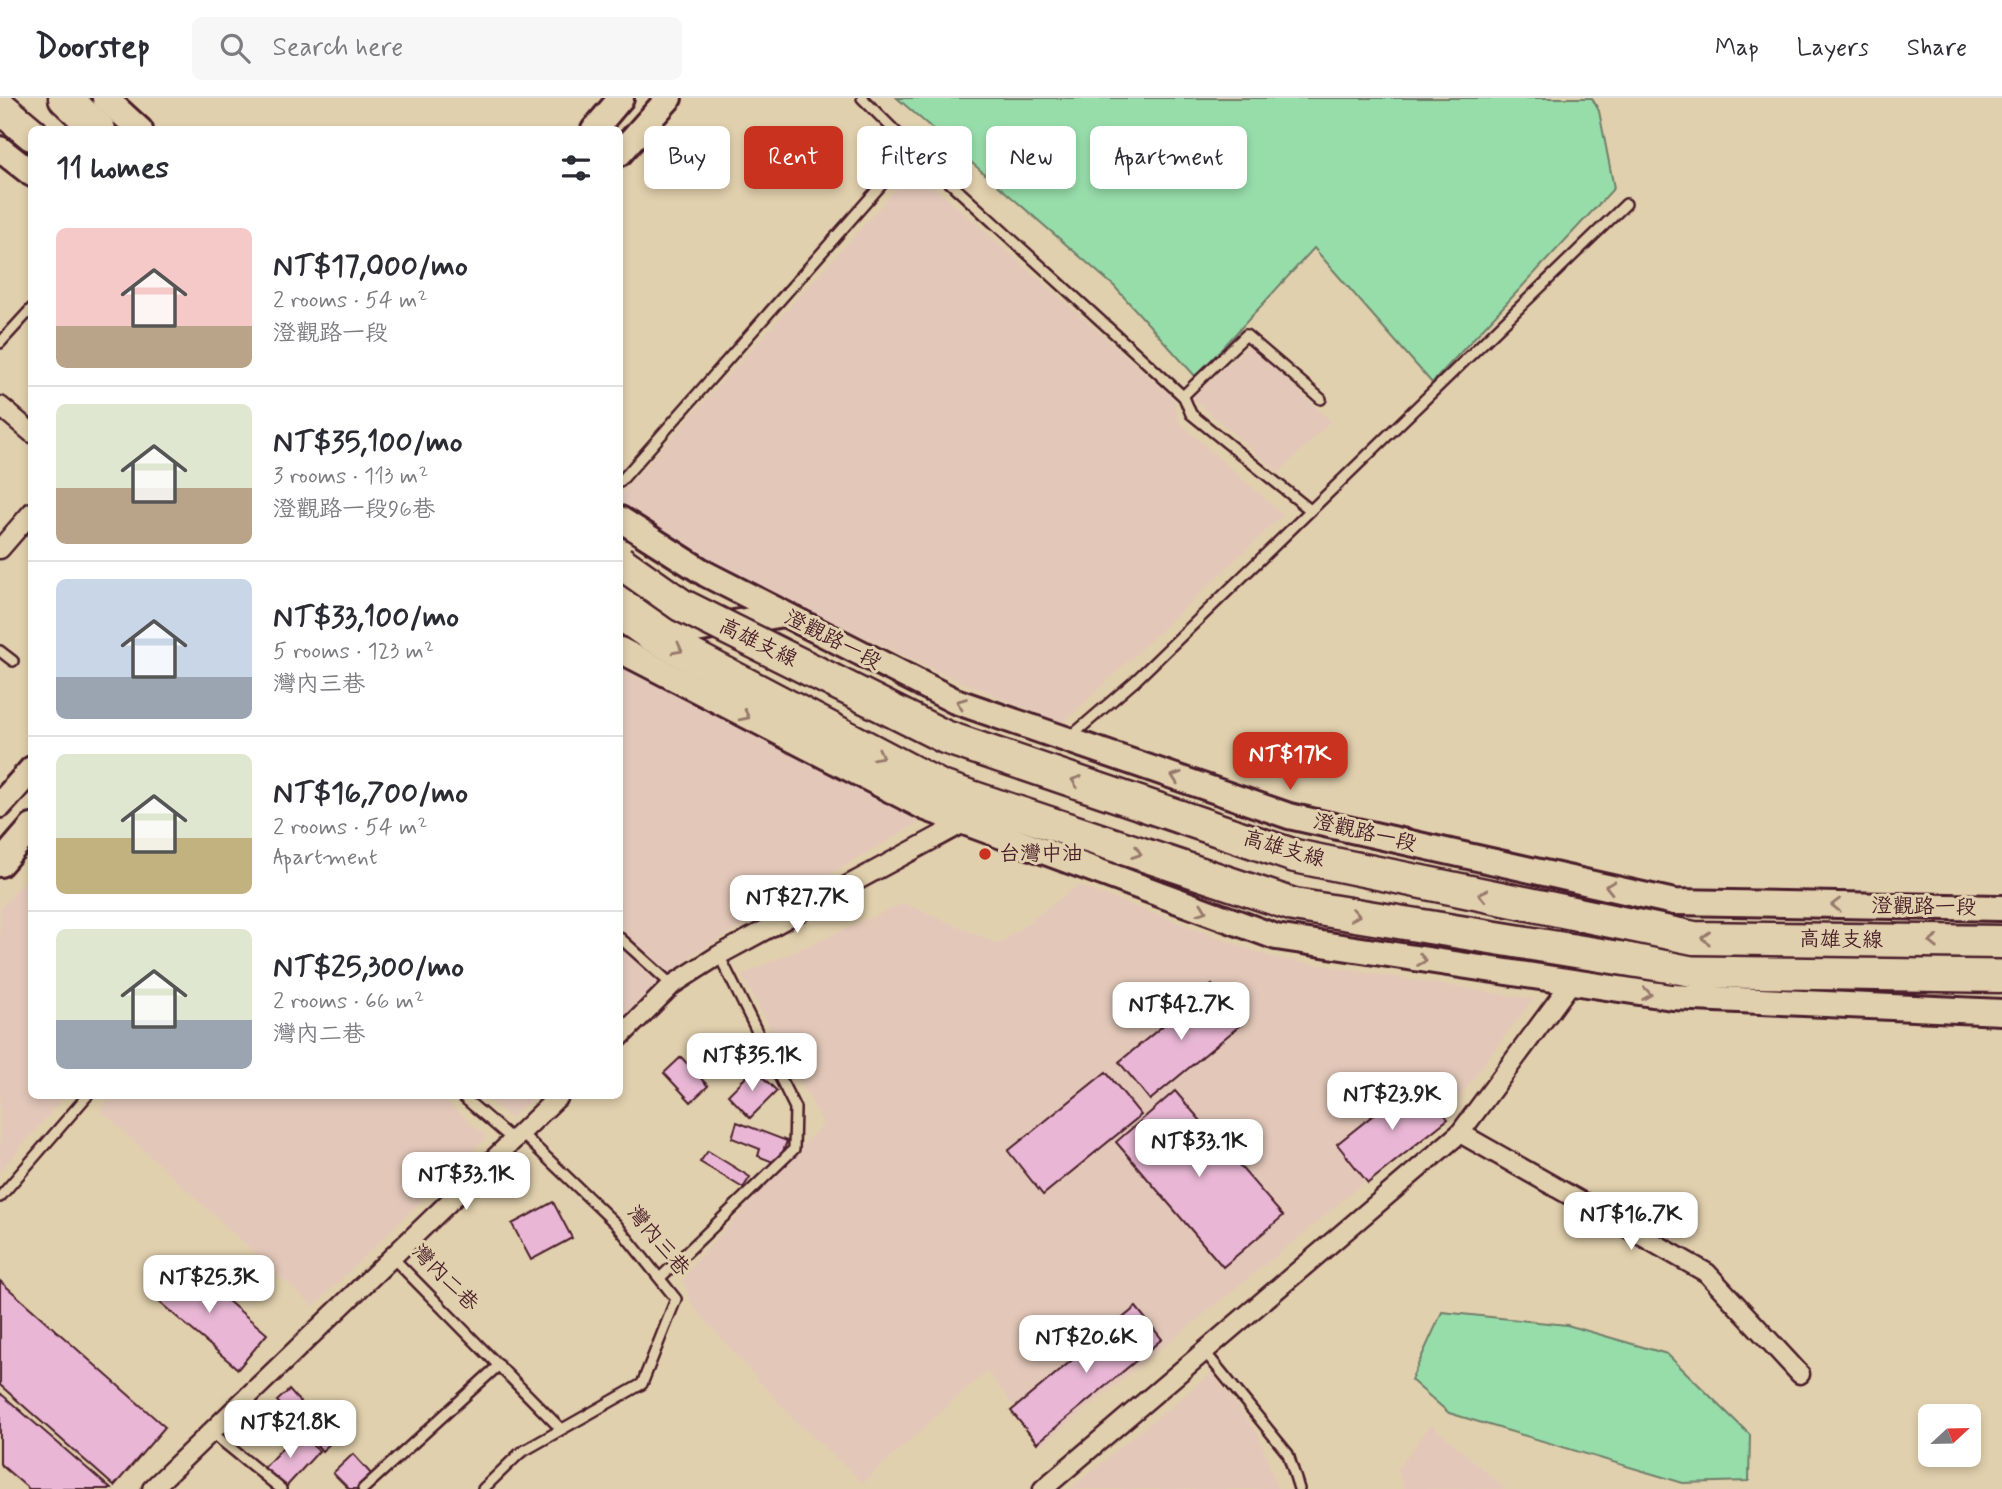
<!DOCTYPE html>
<meta charset="utf-8">
<style>
:root{--surface:#fff;--page:#f7f7f7;--text:#2b2b33;--muted:#7c7c81;--line:#e1e1e2;--accent:#c8321e}
body{margin:0;font-family:Mynerve,"LXGW WenKai TC",sans-serif;background:var(--page);color:var(--text);height:100vh;display:flex;flex-direction:column;font-size:26px;white-space:nowrap}
*{box-sizing:border-box;margin:0}
p{font-size:23px;color:var(--muted)}
.icon{flex:none;width:38px;height:38px;fill:none;stroke:currentColor;stroke-width:2;stroke-linecap:round;stroke-linejoin:round}
.map{position:relative;flex:1;overflow:hidden}
.sheet{position:absolute;left:28px;top:28px;width:595px;height:973px;display:flex;flex-direction:column;background:var(--surface);border-radius:10px;box-shadow:0 4px 10px #0003}
.sheet>*{flex:none}
.top-card{position:absolute;left:644px;top:28px;width:665px;height:63px;display:flex;gap:14px}
.needle{width:46px;rotate:68deg}
.fabs{position:absolute;left:1918px;top:1306px;display:grid;gap:14px}
.fabs a{display:grid;place-items:center;width:63px;height:63px;border-radius:10px;background:var(--surface);box-shadow:0 4px 10px #0003;font-size:35px}
.price{position:absolute;translate:-50% -60px;padding:0 16px;border-radius:14px;background:#fff;color:#222;font-size:23px;line-height:46px;filter:drop-shadow(0 2px 4px #0008)}
.price::after{content:'';position:absolute;left:50%;top:42px;width:21px;height:16px;margin-left:-10px;background:inherit;clip-path:polygon(0 0,100% 0,50% 100%)}
.price.current{background:var(--accent);color:#fff}
ul{padding:0;list-style:none}
li{display:flex;align-items:center;gap:21px;height:175px;padding:0 28px}
li+li{border-top:2px solid var(--line)}
li span{display:grid;place-items:center;flex:none;width:196px;height:140px;border-radius:10px;color:#555}
li>.icon{margin-inline-start:auto}
span .icon{width:84px;height:84px;fill:#fffc;stroke-width:1}
li b{font-size:30px}
h2{display:flex;justify-content:space-between;align-items:center;height:84px;padding:0 28px;font-size:30px}
.chip{padding:0 24px;border-radius:10px;background:var(--surface);box-shadow:0 4px 10px #0003;font-size:24px;line-height:63px}
.chip.current{background:var(--accent);color:#fff}
header{display:flex;align-items:center;gap:42px;box-sizing:border-box;height:98px;padding:0 35px;background:var(--surface);border-bottom:2px solid var(--line)}
header strong{font-size:33px}
nav{display:flex;gap:38px;margin-inline-start:auto;font-size:24px}
.search{width:490px;height:63px;background:var(--page);display:flex;align-items:center;gap:18px;box-sizing:border-box;padding:0 24px;border-radius:10px;color:var(--muted);font-size:26px}
.map>svg:first-child{display:block}
.built{fill:#e3c8b9}
.green{fill:#97ddaa;stroke:#707e6a;stroke-width:2}
.building{fill:#e9b7d5;stroke:#4a1f2b;stroke-width:2}
.lines{fill:none;stroke-linecap:round;stroke-linejoin:round}
.lane-casing{stroke:#4a1f2b;stroke-width:14}
.street-casing{stroke:#4a1f2b;stroke-width:23}
.secondary-casing{stroke:#4a1f2b;stroke-width:30}
.highway-casing{stroke:#4a1f2b;stroke-width:37}
.lane{stroke:#e1d0ad;stroke-width:9}
.street{stroke:#e1d0ad;stroke-width:18}
.secondary{stroke:#e1d0ad;stroke-width:24}
.highway{stroke:#e1d0ad;stroke-width:32}
.highway-bridge-casing{stroke:#4a1f2b;stroke-width:37;stroke-linecap:butt}
.highway-bridge{stroke:#e1d0ad;stroke-width:32}
.oneway{stroke:#96786c}
.poi-dot{fill:#c8321e;stroke:#e1d0ad;stroke-width:2.5}
.labels{text-anchor:middle;dominant-baseline:central;stroke-width:6;stroke-linejoin:round;paint-order:stroke}
.street-label{font-size:21px;fill:#4a1f2b;stroke:#e1d0ad}
.poi-label{font-size:21px;fill:#4a1f2b;stroke:#e1d0ad;text-anchor:start}
</style>
<header>
<strong>Doorstep</strong>
<div class="search"><svg class="icon" aria-label="search" viewBox="0 0 24 24"><circle cx="10" cy="10" r="6"/><path d="M15 15l6 6"/></svg>Search here</div>
<nav><a>Map</a><a>Layers</a><a>Share</a></nav>
</header>
<div class="map">
<svg width="2002" height="1391" viewBox="0 0 2002 1391">
<rect width="100%" height="100%" fill="#e1d0ad"/>
<filter id="ink" filterUnits="userSpaceOnUse"><feTurbulence type="fractalNoise" baseFrequency=".0143" numOctaves="2"/><feDisplacementMap in="SourceGraphic" scale="14" xChannelSelector="R" yChannelSelector="G"/><feConvolveMatrix kernelMatrix="1 2 1 2 8 2 1 2 1" color-interpolation-filters="sRGB"/></filter>
<g filter="url(#ink)">
<g class="built">
<path d="M 914,71 L 1173,299 L 1179,324 L 1283,417 L 1062,626 L 940,575 L 690,456 L 620,404 L 620,396 Z"/>
<path d="M 1249,247 L 1331,323 L 1279,375 L 1191,300 Z"/>
<path d="M 620,562 L 921,723 L 696,855 L 620,924 Z"/>
<path d="M 31,774 L 32,998 L 65,998 L 0,1074 L 0,810 Z"/>
<path d="M 1078,787 L 1271,859 L 1533,901 L 1450,1011 L 1301,1138 L 1042,1347 L 987,1273 L 863,1385 L 794,1322 L 693,1209 L 681,1179 L 823,1025 L 741,877 L 904,805 L 999,846 Z"/>
<path d="M 111,998 L 440,998 L 487,1039 L 313,1209 L 100,1012 Z"/>
<path d="M 484,998 L 536,998 L 510,1020 Z"/>
<path d="M 1212,1274 L 1259,1337 L 1278,1391 L 1069,1391 Z"/>
<path d="M 1431,1326 L 1506,1391 L 1404,1391 L 1397,1371 Z"/>
</g>
<g class="green">
<path d="M 897,0 L 1592,0 L 1599,13 L 1614,90 L 1432,285 L 1314,150 L 1196,279 L 1114,188 Z"/>
<path d="M 1442,1214 L 1567,1227 L 1667,1256 L 1750,1337 L 1749,1383 L 1683,1385 L 1449,1315 L 1411,1282 Z"/>
</g>
<g class="building">
<path d="M 1212,887 L 1243,925 L 1150,1002 L 1119,964 Z"/>
<path d="M 681,959 L 708,988 L 691,1004 L 664,975 Z"/>
<path d="M 754,971 L 777,993 L 750,1020 L 728,997 Z"/>
<path d="M 1106,974 L 1141,1017 L 1043,1097 L 1008,1053 Z"/>
<path d="M 1417,982 L 1448,1021 L 1368,1085 L 1337,1046 Z"/>
<path d="M 1175,993 L 1283,1118 L 1223,1169 L 1116,1044 Z"/>
<path d="M 737,1024 L 787,1043 L 778,1066 L 758,1058 L 760,1051 L 732,1040 Z"/>
<path d="M 708,1053 L 750,1079 L 743,1090 L 700,1064 Z"/>
<path d="M 553,1104 L 572,1140 L 531,1162 L 512,1126 Z"/>
<path d="M 180,1162 L 267,1236 L 238,1271 L 151,1197 Z"/>
<path d="M 0,1183 L 165,1329 L 114,1388 L 0,1287 Z"/>
<path d="M 1136,1209 L 1162,1241 L 1037,1345 L 1011,1313 Z"/>
<path d="M 289,1292 L 334,1342 L 322,1353 L 277,1303 Z"/>
<path d="M 0,1295 L 111,1391 L 29,1391 L 0,1366 Z"/>
<path d="M 297,1334 L 319,1353 L 284,1391 L 262,1372 Z"/>
<path d="M 353,1356 L 372,1377 L 357,1391 L 349,1391 L 333,1375 Z"/>
</g>
<g class="lines">
<defs>
<g id="lane">
<path d="M 862,0 L 913,51 L 1184,299 L 1191,316 L 1309,411"/>
<path d="M 0,245 L 32,210"/>
<path d="M 1183,298 L 1246,237 L 1321,301"/>
<path d="M 620,384 L 913,51"/>
<path d="M 0,553 L 13,563"/>
<path d="M 1069,640 L 1135,583 L 1626,106"/>
<path d="M 620,840 L 672,887"/>
<path d="M 462,998 L 513,1042"/>
<path d="M 0,1099 L 87,998"/>
<path d="M 392,1159 L 561,1331"/>
<path d="M 661,1179 L 794,1051 L 795,1010 L 719,857"/>
<path d="M 1205,1254 L 1288,1356 L 1299,1391"/>
<path d="M 211,1334 L 281,1391"/>
<path d="M 363,1391 L 499,1267"/>
<path d="M 483,1391 L 520,1355 L 642,1286 L 676,1201 L 616,1126 L 521,1035"/>
</g>
<g id="street">
<path d="M 0,308 L 32,335"/>
<path d="M 0,451 L 32,414"/>
<path d="M 620,939 L 672,887 L 719,857 L 965,724"/>
<path d="M 1460,1035 L 1707,1175 L 1800,1276"/>
<path d="M 152,1391 L 559,998"/>
<path d="M 1043,1391 L 1460,1035 L 1571,885"/>
</g>
<g id="secondary">
<path d="M 105,0 L 140,32"/>
<path d="M 594,32 L 621,0"/>
<path d="M 0,51 L 32,76"/>
<path d="M 620,55 L 669,0"/>
<path d="M 620,421 L 706,476 L 955,603 L 1289,718 L 1674,804 L 2002,810"/>
<path d="M 620,486 L 691,533 L 783,516"/>
<path d="M 620,552 L 926,710 L 1276,839 L 1672,899 L 2002,914"/>
<path d="M 0,707 L 32,671"/>
<path d="M 0,766 L 32,729"/>
</g>
<g id="highway">
<path d="M 65,0 L 99,32"/>
<path d="M 0,9 L 32,36"/>
<path d="M 620,515 L 650,536 L 941,689 L 1294,807 L 1699,873 L 2002,878"/>
</g>
</defs>
<use href="#lane" class="lane-casing"/>
<use href="#street" class="street-casing"/>
<use href="#secondary" class="secondary-casing"/>
<use href="#highway" class="highway-casing"/>
<use href="#lane" class="lane"/>
<use href="#street" class="street"/>
<use href="#secondary" class="secondary"/>
<use href="#highway" class="highway"/>
<defs>
<path id="highway-bridge" d="M 620,464 L 681,507 L 945,639 L 1295,758 L 1694,840 L 2002,844"/>
</defs>
<use href="#highway-bridge" class="highway-bridge-casing"/>
<use href="#highway-bridge" class="highway-bridge"/>
</g>
<defs><path id="oneway-chevron" d="M-2-3.5L2.5 0L-2 3.5" fill="none" stroke-width="1.6" stroke-linecap="round" stroke-linejoin="round" transform="scale(1.75)"/></defs>
<g class="oneway">
<use href="#oneway-chevron" transform="translate(678 551) rotate(28)"/>
<use href="#oneway-chevron" transform="translate(961 605) rotate(-159)"/>
<use href="#oneway-chevron" transform="translate(745 618) rotate(27)"/>
<use href="#oneway-chevron" transform="translate(879 657) rotate(28)"/>
<use href="#oneway-chevron" transform="translate(1176 679) rotate(-161)"/>
<use href="#oneway-chevron" transform="translate(1076 683) rotate(-161)"/>
<use href="#oneway-chevron" transform="translate(1137 755) rotate(19)"/>
<use href="#oneway-chevron" transform="translate(1610 789) rotate(-167)"/>
<use href="#oneway-chevron" transform="translate(1483 797) rotate(-168)"/>
<use href="#oneway-chevron" transform="translate(1836 807) rotate(-179)"/>
<use href="#oneway-chevron" transform="translate(1202 812) rotate(20)"/>
<use href="#oneway-chevron" transform="translate(1355 817) rotate(9)"/>
<use href="#oneway-chevron" transform="translate(1706 840) rotate(-179)"/>
<use href="#oneway-chevron" transform="translate(1934 844) rotate(-179)"/>
<use href="#oneway-chevron" transform="translate(1422 862) rotate(9)"/>
<use href="#oneway-chevron" transform="translate(1647 896) rotate(8)"/>
</g>
</g>
<circle class="poi-dot" cx="985" cy="756" r="7"/>
<g class="labels">
<g class="street-label">
<text transform="translate(833 542) rotate(27)">澄觀路一段</text>
<text transform="translate(758 545) rotate(26)">高雄支線</text>
<text transform="translate(1365 735) rotate(13)">澄觀路一段</text>
<text transform="translate(1284 751) rotate(16)">高雄支線</text>
<text transform="translate(1924 809) rotate(1)">澄觀路一段</text>
<text transform="translate(1841 842) rotate(1)">高雄支線</text>
<text transform="translate(658 1143) rotate(50)">灣內三巷</text>
<text transform="translate(445 1180) rotate(45)">灣內二巷</text>
</g>
<g class="poi-label">
<text x="999" y="756">台灣中油</text>
</g>
</g>
</svg>
<div class="fabs">
<a><svg class="needle" viewBox="-14 -14 28 28"><path d="M0-13l5 13h-10z" fill="#e53935"/><path d="M0 13l5-13h-10z" fill="#7c7c81"/></svg></a>
</div>
<b class="price current" style="left:1290px;top:694px">NT$17K</b>
<b class="price" style="left:797px;top:837px">NT$27.7K</b>
<b class="price" style="left:1181px;top:944px">NT$42.7K</b>
<b class="price" style="left:752px;top:995px">NT$35.1K</b>
<b class="price" style="left:1392px;top:1034px">NT$23.9K</b>
<b class="price" style="left:1199px;top:1081px">NT$33.1K</b>
<b class="price" style="left:466px;top:1114px">NT$33.1K</b>
<b class="price" style="left:1631px;top:1154px">NT$16.7K</b>
<b class="price" style="left:209px;top:1217px">NT$25.3K</b>
<b class="price" style="left:1086px;top:1277px">NT$20.6K</b>
<b class="price" style="left:290px;top:1362px">NT$21.8K</b>
<div class="top-card">
<a class="chip">Buy</a>
<a class="chip current">Rent</a>
<a class="chip">Filters</a>
<a class="chip">New</a>
<a class="chip">Apartment</a>
</div>
<section class="sheet">
<h2>11 homes<svg class="icon" aria-label="filters" viewBox="0 0 24 24"><path d="M4 7h16M4 17h16"/><circle cx="9" cy="7" r="2"/><circle cx="15" cy="17" r="2"/></svg></h2>
<ul>
<li><span style="background:linear-gradient(#f6c9c9 70%,#b9a48a 0)"><svg class="icon" aria-label="home" viewBox="0 0 24 24"><path d="M3 11l9-7 9 7M6 9v11h12V9"/></svg></span><div><b>NT$17,000/mo</b><p>2 rooms · 54 m²</p><p>澄觀路一段</p></div></li>
<li><span style="background:linear-gradient(#dfe7d0 60%,#b9a48a 0)"><svg class="icon" aria-label="home" viewBox="0 0 24 24"><path d="M3 11l9-7 9 7M6 9v11h12V9"/></svg></span><div><b>NT$35,100/mo</b><p>3 rooms · 113 m²</p><p>澄觀路一段96巷</p></div></li>
<li><span style="background:linear-gradient(#c9d6e8 70%,#9aa5b1 0)"><svg class="icon" aria-label="home" viewBox="0 0 24 24"><path d="M3 11l9-7 9 7M6 9v11h12V9"/></svg></span><div><b>NT$33,100/mo</b><p>5 rooms · 123 m²</p><p>灣內三巷</p></div></li>
<li><span style="background:linear-gradient(#dfe7d0 60%,#c2b280 0)"><svg class="icon" aria-label="home" viewBox="0 0 24 24"><path d="M3 11l9-7 9 7M6 9v11h12V9"/></svg></span><div><b>NT$16,700/mo</b><p>2 rooms · 54 m²</p><p>Apartment</p></div></li>
<li><span style="background:linear-gradient(#dfe7d0 65%,#9aa5b1 0)"><svg class="icon" aria-label="home" viewBox="0 0 24 24"><path d="M3 11l9-7 9 7M6 9v11h12V9"/></svg></span><div><b>NT$25,300/mo</b><p>2 rooms · 66 m²</p><p>灣內二巷</p></div></li>
</ul>
</section>
</div>
